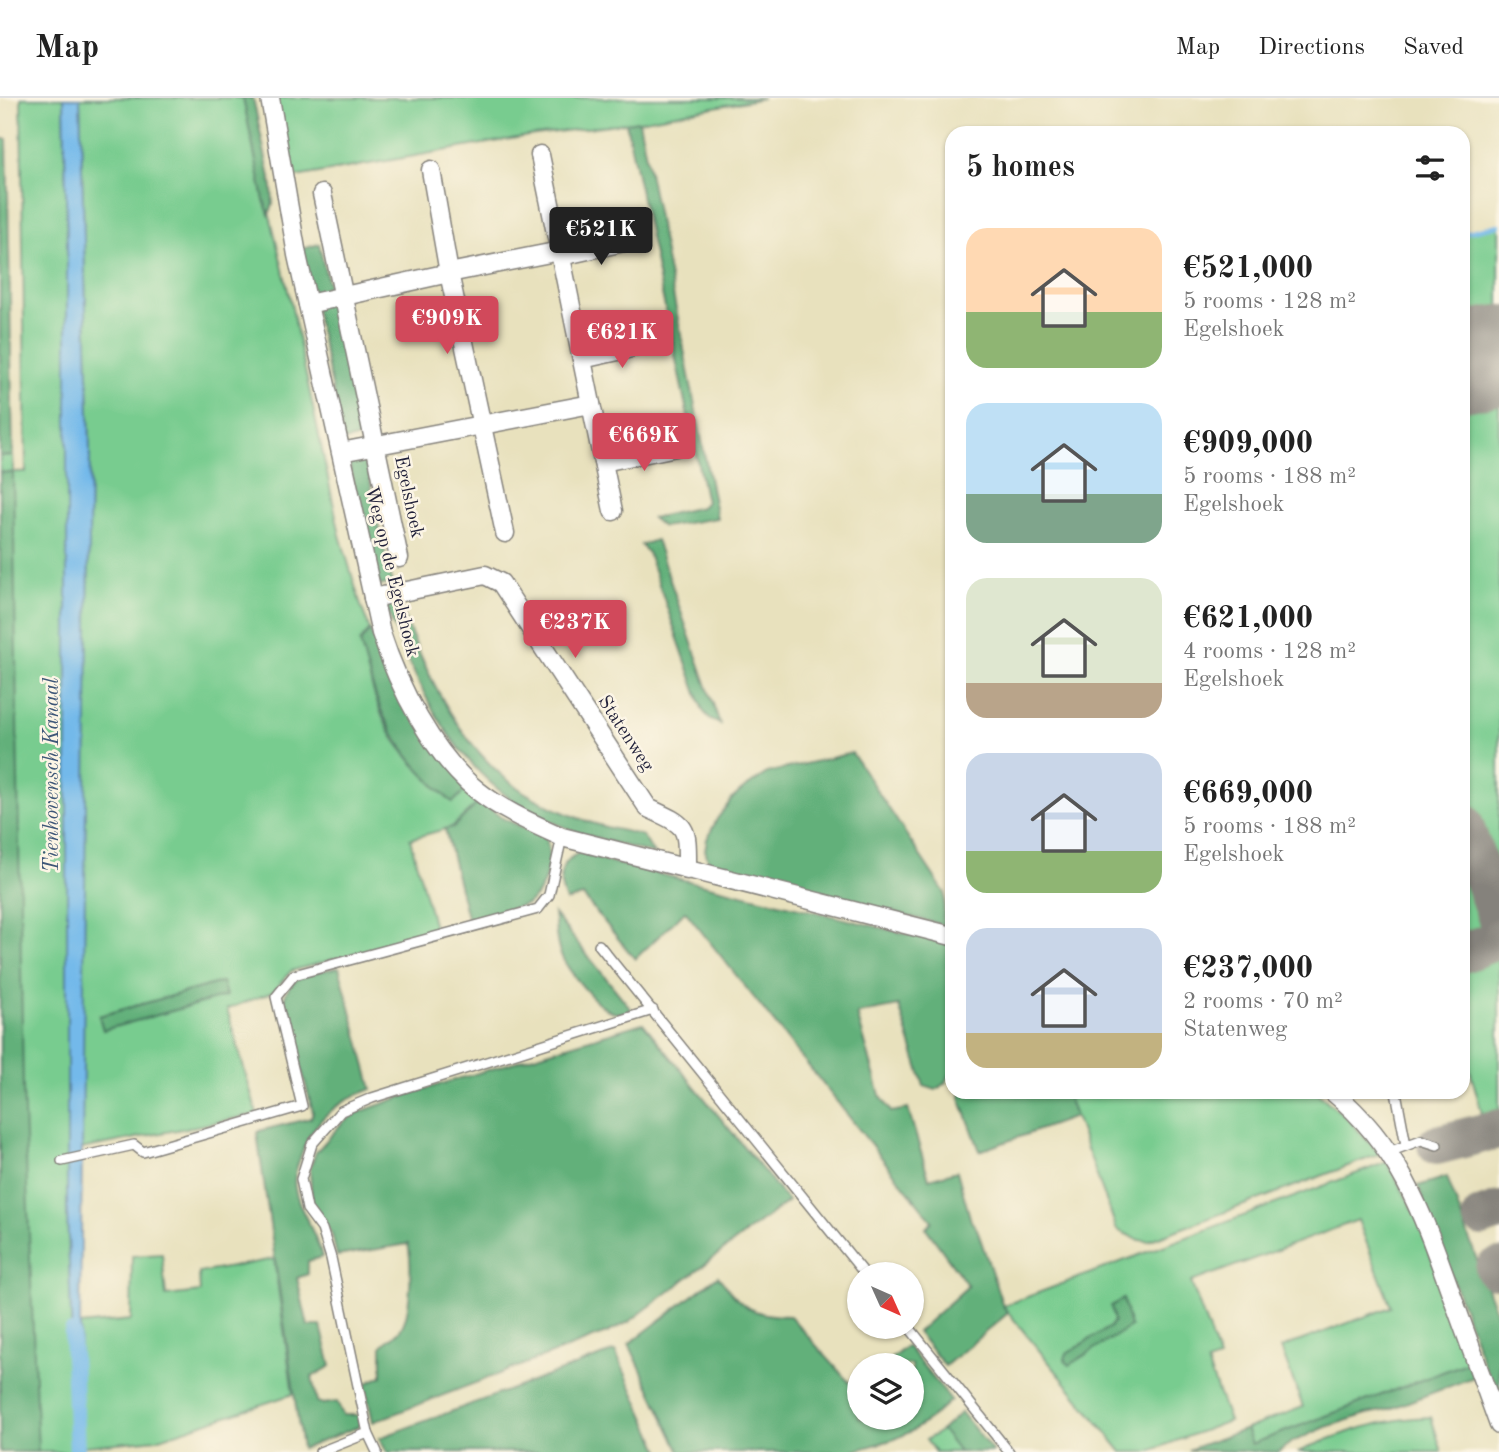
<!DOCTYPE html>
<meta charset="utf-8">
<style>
:root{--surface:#fff;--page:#f6f6f6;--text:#222;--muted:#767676;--line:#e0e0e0;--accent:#d1495b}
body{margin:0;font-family:"Old Standard TT",serif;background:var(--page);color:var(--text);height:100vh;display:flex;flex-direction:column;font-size:26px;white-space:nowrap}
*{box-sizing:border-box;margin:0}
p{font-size:23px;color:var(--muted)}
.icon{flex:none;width:38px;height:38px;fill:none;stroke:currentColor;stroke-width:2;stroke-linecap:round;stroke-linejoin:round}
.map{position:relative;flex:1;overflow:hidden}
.details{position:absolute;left:945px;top:28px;width:525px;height:973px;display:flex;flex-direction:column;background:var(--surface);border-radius:21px;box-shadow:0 2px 5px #0004}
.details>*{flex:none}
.needle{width:46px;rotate:135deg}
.controls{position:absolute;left:847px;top:1164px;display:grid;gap:14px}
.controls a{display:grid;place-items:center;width:77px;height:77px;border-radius:50%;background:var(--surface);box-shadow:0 2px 5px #0004;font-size:35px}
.price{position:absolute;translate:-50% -60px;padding:0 16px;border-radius:7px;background:var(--accent);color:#fff;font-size:23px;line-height:46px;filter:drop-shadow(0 2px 4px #0008)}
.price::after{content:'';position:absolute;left:50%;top:42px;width:21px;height:16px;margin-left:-10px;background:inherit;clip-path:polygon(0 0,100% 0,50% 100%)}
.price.selected{background:#222;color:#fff}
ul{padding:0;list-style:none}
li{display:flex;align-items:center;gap:21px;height:175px;padding:0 21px}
li span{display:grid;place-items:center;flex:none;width:196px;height:140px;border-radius:21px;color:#555}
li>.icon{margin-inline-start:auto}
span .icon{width:84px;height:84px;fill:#fffc;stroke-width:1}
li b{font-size:30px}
h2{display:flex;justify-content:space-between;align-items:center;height:84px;padding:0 21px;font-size:30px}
header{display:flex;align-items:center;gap:42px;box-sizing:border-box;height:98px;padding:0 35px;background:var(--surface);border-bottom:2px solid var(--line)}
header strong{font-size:33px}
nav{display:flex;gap:38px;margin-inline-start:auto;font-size:24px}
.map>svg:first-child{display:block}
.green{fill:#78cc8f;stroke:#4d7765;stroke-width:2;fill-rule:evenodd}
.forest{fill:#62b07a;stroke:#42695a;stroke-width:2}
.water{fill:#73b9ea;stroke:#4a6e92;stroke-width:2}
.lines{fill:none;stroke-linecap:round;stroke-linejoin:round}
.stream{stroke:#73b9ea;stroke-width:4.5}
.canal{stroke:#73b9ea;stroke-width:16}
.taxiway{stroke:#85827c;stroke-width:40}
.runway{stroke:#85827c;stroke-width:100}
.service-casing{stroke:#85827c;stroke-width:12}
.minor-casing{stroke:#85827c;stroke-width:21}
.service{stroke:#fff;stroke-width:9}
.minor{stroke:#fff;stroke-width:18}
.labels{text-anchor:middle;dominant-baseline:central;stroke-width:5;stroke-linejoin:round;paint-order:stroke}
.street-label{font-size:19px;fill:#22223b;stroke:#fcf5e5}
.water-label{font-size:21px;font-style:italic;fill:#3e5778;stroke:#fcf5e5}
</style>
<header>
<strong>Map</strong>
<nav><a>Map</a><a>Directions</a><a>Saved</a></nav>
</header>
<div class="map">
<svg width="1499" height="1354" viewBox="0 0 1499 1354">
<rect width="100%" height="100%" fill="#fcf5e5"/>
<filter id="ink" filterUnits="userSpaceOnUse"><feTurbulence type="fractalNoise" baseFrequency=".0143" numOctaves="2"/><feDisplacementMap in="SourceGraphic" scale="14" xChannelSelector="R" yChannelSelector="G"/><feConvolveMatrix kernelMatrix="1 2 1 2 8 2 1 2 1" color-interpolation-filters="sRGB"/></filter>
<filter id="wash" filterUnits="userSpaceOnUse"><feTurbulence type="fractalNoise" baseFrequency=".00686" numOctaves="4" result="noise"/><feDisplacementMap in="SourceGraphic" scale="28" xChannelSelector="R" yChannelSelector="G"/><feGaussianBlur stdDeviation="1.57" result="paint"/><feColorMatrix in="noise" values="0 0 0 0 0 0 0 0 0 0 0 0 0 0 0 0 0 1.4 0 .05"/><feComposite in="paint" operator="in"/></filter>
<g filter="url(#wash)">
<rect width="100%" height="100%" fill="#e8e1bd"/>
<g class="green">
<path d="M 21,0 L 64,0 L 67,145 L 67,1112 L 76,1346 L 79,1329 L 80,1227 L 131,1222 L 132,1158 L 162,1156 L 166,1198 L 200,1194 L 199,1175 L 274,1161 L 293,1296 L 157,1341 L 77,1349 L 77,1354 L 0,1354 L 0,358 L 13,358 L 13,374 L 26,374 Z"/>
<path d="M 80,0 L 243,0 L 264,102 L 271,121 L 290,201 L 340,437 L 361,508 L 370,532 L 360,544 C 369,576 376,613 394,641 C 409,663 429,683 448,701 L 453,704 L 467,691 L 480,703 L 452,729 L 410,741 L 435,833 L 291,873 L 273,894 L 227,911 L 257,1016 L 81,1051 L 90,352 ZM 222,884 L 226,898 L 103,932 L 99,918 Z"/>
<path d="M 273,0 L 763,0 L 639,23 L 528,38 L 290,80 Z"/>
<path d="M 1499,127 L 1499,1023 L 1485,1026 L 1463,947 L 1463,778 L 1487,772 L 1463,703 L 1463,135 Z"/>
<path d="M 1066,994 L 1316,994 L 1346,1019 L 1380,1056 L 1148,1143 L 1139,1142 L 1117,1132 Z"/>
<path d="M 1387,1064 L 1416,1117 L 1469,1264 L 1252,1346 L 1246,1331 L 1303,1309 L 1281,1250 L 1391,1209 L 1358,1122 L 1191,1184 L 1219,1261 L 1207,1265 L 1229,1323 L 1147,1354 L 1122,1354 L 1003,1208 ZM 1114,1223 L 1130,1229 L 1067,1255 L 1110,1229 Z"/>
<path d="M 1431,1319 L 1442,1354 L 1298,1354 C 1341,1335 1383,1320 1431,1319 Z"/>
<path d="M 942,1332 L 959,1354 L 935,1354 L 926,1342 Z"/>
</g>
<g class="forest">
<path d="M 243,0 L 253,0 L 272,89 L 273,107 L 269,116 L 264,102 Z"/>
<path d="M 639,23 L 717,420 L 663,429 L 652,420 L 701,409 L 706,404 L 626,25 Z"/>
<path d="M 0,41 L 7,41 L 13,358 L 0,358 Z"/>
<path d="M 319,146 L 362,339 L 344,343 L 302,151 Z"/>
<path d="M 365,353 L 377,421 L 392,485 L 379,488 L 347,357 Z"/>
<path d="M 0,374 L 13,375 L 23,989 L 38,1354 L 0,1354 Z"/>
<path d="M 656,442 L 720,626 L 711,622 L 703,613 L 648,455 L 641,447 Z"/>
<path d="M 397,501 C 426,575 463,662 536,701 C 558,713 583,723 606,729 C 619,732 631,734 643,738 L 654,756 C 612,744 566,734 528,712 C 452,669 414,582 384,504 Z"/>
<path d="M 370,532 L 378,552 L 467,691 L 453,704 C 443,698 434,687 426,678 C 383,634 376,601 360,544 Z"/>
<path d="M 852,655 L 945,795 L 943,827 L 710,768 L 705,752 L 707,741 L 717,721 L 732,701 L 742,692 L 767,675 Z"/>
<path d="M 480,703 L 502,720 L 546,740 C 553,761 546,794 527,806 L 468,823 L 445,731 L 453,729 Z"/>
<path d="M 580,754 L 606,763 L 952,847 L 952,973 L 946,984 L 936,992 L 924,988 L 899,908 L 857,916 L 880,997 L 891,1014 L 908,1011 L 929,1081 L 957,1073 L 971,1123 L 977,1131 L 1003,1208 L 1008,1215 L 945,1268 L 917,1234 L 968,1188 L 926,1130 L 932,1123 L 685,813 L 635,861 L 583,798 L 566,803 C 557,782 558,765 580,754 Z"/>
<path d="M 554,816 L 632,912 C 627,913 621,916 616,915 C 598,912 567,871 560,855 C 555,842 556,829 554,816 Z"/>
<path d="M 339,869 L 372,991 C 334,1004 311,1024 299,1063 C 296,1071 293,1081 295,1090 C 299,1115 317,1134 322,1159 L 308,1163 L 308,1176 L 297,1180 L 308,1228 L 321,1228 L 331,1268 L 312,1279 L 317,1304 L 323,1306 L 337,1304 L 343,1317 L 358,1317 L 360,1328 L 302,1351 L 257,1036 L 259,1033 L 311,1020 L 313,1014 L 284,905 C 286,876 315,875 339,869 Z"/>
<path d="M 222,884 L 226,898 L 103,932 L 99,918 Z"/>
<path d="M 643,925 L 788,1103 L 629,1224 L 609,1234 L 373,1324 L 365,1286 L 382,1278 L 382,1248 C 387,1242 394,1239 399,1233 C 412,1219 412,1164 408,1146 L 337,1158 L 332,1137 L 312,1107 L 310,1070 L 316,1054 L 343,1024 L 357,1015 L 412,995 Z"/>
<path d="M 961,994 L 1066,994 L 1075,1019 L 980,1053 L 960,1000 Z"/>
<path d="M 1447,1079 L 1499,1223 L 1499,1307 L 1418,1088 Z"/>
<path d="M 718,1178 C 742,1209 750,1218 790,1218 L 854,1290 L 859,1286 L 859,1320 L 912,1320 L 912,1267 L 883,1267 L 907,1248 L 951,1302 L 930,1321 L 912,1333 L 895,1341 L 850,1354 L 680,1354 L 629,1246 Z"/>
<path d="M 1123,1201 L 1130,1229 L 1069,1267 L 1065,1261 L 1067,1255 L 1110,1229 L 1114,1223 L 1111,1208 Z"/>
<path d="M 615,1253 L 661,1354 L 387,1354 L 379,1340 Z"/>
<path d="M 1469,1264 L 1474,1279 L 1387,1312 L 1367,1316 L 1326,1329 L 1292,1344 L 1278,1354 L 1188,1352 L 1246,1331 L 1252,1346 Z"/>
<path d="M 961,1314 L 993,1354 L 959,1354 L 942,1332 Z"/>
</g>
<path class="water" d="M 64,0 L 80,0 L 90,352 L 80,1227 L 76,1349 L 67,1112 L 67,145 Z"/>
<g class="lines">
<path class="stream" d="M 1463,135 L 1499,127"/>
<path class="canal" d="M 72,1234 L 77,1354"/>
<g class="taxiway">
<path d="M 1463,725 L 1499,824"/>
<path d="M 1463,855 L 1499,841"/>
<path d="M 1437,1047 L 1499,1031"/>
<path d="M 1482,1119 L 1499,1113"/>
<path d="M 1495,1171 L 1499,1170"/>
</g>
<path class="runway" d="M 1463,264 L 1499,257"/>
</g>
</g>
<g filter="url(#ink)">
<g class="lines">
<defs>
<g id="service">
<path d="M 599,847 L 865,1176"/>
<path d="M 1396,994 L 1406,1047"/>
<path d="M 1389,1054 L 1421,1042 L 1437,1047"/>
<path d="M 62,1063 L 134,1047 L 143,1054 L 302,1008 L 276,899 L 294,877 L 538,811 L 549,797 L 562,739"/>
<path d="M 908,1228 L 1009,1354"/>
<path d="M 368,1335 L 377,1354"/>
<path d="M 320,1354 L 368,1335 L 331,1160 L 322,1131 L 307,1111 L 301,1081 L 312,1046 L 341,1013 L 372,1000 L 653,912"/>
</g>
<g id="minor">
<path d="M 270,0 L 297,157 L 381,535 C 398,588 433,657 478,693 C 503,713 534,726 562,739 L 952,838"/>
<path d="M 540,57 L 613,413"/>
<path d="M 431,72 L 449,175 L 505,435"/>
<path d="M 322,96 L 399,460"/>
<path d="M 561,158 L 633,142"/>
<path d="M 308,206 L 449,175 L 560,153"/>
<path d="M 582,261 L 654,245"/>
<path d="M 341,354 L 591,306"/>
<path d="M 603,364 L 676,349"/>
<path d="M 373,500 L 485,477 L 501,485 L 648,710 C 689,729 687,727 687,772"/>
<path d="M 1333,994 C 1400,1049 1423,1117 1451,1195 C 1467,1239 1483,1283 1499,1327"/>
</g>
</defs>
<use href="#service" class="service-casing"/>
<use href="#minor" class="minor-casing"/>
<use href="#service" class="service"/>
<use href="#minor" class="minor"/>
</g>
</g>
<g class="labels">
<g class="street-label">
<text transform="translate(408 399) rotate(78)">Egelshoek</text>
<text transform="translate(391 474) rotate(76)">Weg op de Egelshoek</text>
<text transform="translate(625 636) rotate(57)">Statenweg</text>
</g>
<g class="water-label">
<text transform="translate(52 677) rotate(-90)">Tienhovensch Kanaal</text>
</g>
</g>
</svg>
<div class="controls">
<a><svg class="needle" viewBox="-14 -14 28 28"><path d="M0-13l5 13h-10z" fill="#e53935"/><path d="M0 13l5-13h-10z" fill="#767676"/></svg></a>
<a><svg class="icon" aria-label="layers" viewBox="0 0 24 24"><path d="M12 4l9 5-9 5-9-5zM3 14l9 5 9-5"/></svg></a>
</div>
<b class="price selected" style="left:601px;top:169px">€521K</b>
<b class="price" style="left:447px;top:258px">€909K</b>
<b class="price" style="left:622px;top:272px">€621K</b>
<b class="price" style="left:644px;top:375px">€669K</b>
<b class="price" style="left:575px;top:562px">€237K</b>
<section class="details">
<h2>5 homes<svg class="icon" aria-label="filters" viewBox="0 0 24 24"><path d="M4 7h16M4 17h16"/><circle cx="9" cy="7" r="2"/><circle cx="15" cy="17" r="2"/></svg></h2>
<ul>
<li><span style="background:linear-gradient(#ffd9b3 60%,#8fb573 0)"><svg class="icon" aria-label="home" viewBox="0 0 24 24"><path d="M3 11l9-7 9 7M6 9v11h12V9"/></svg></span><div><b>€521,000</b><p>5 rooms · 128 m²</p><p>Egelshoek</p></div></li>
<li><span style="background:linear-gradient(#bfe0f5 65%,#7fa58c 0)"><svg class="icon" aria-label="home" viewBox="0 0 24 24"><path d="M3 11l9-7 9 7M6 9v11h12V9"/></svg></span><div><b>€909,000</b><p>5 rooms · 188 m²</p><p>Egelshoek</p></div></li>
<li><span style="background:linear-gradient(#dfe7d0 75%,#b9a48a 0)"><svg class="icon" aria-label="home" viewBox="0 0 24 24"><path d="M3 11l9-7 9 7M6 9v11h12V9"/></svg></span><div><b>€621,000</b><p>4 rooms · 128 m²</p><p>Egelshoek</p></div></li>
<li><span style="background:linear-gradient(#c9d6e8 70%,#8fb573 0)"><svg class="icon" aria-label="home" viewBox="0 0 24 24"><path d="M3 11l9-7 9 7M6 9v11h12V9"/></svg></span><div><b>€669,000</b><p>5 rooms · 188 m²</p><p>Egelshoek</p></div></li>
<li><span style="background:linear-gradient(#c9d6e8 75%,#c2b280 0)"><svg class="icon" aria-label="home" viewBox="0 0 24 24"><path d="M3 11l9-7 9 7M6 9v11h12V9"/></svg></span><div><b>€237,000</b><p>2 rooms · 70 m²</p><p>Statenweg</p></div></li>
</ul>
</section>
</div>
